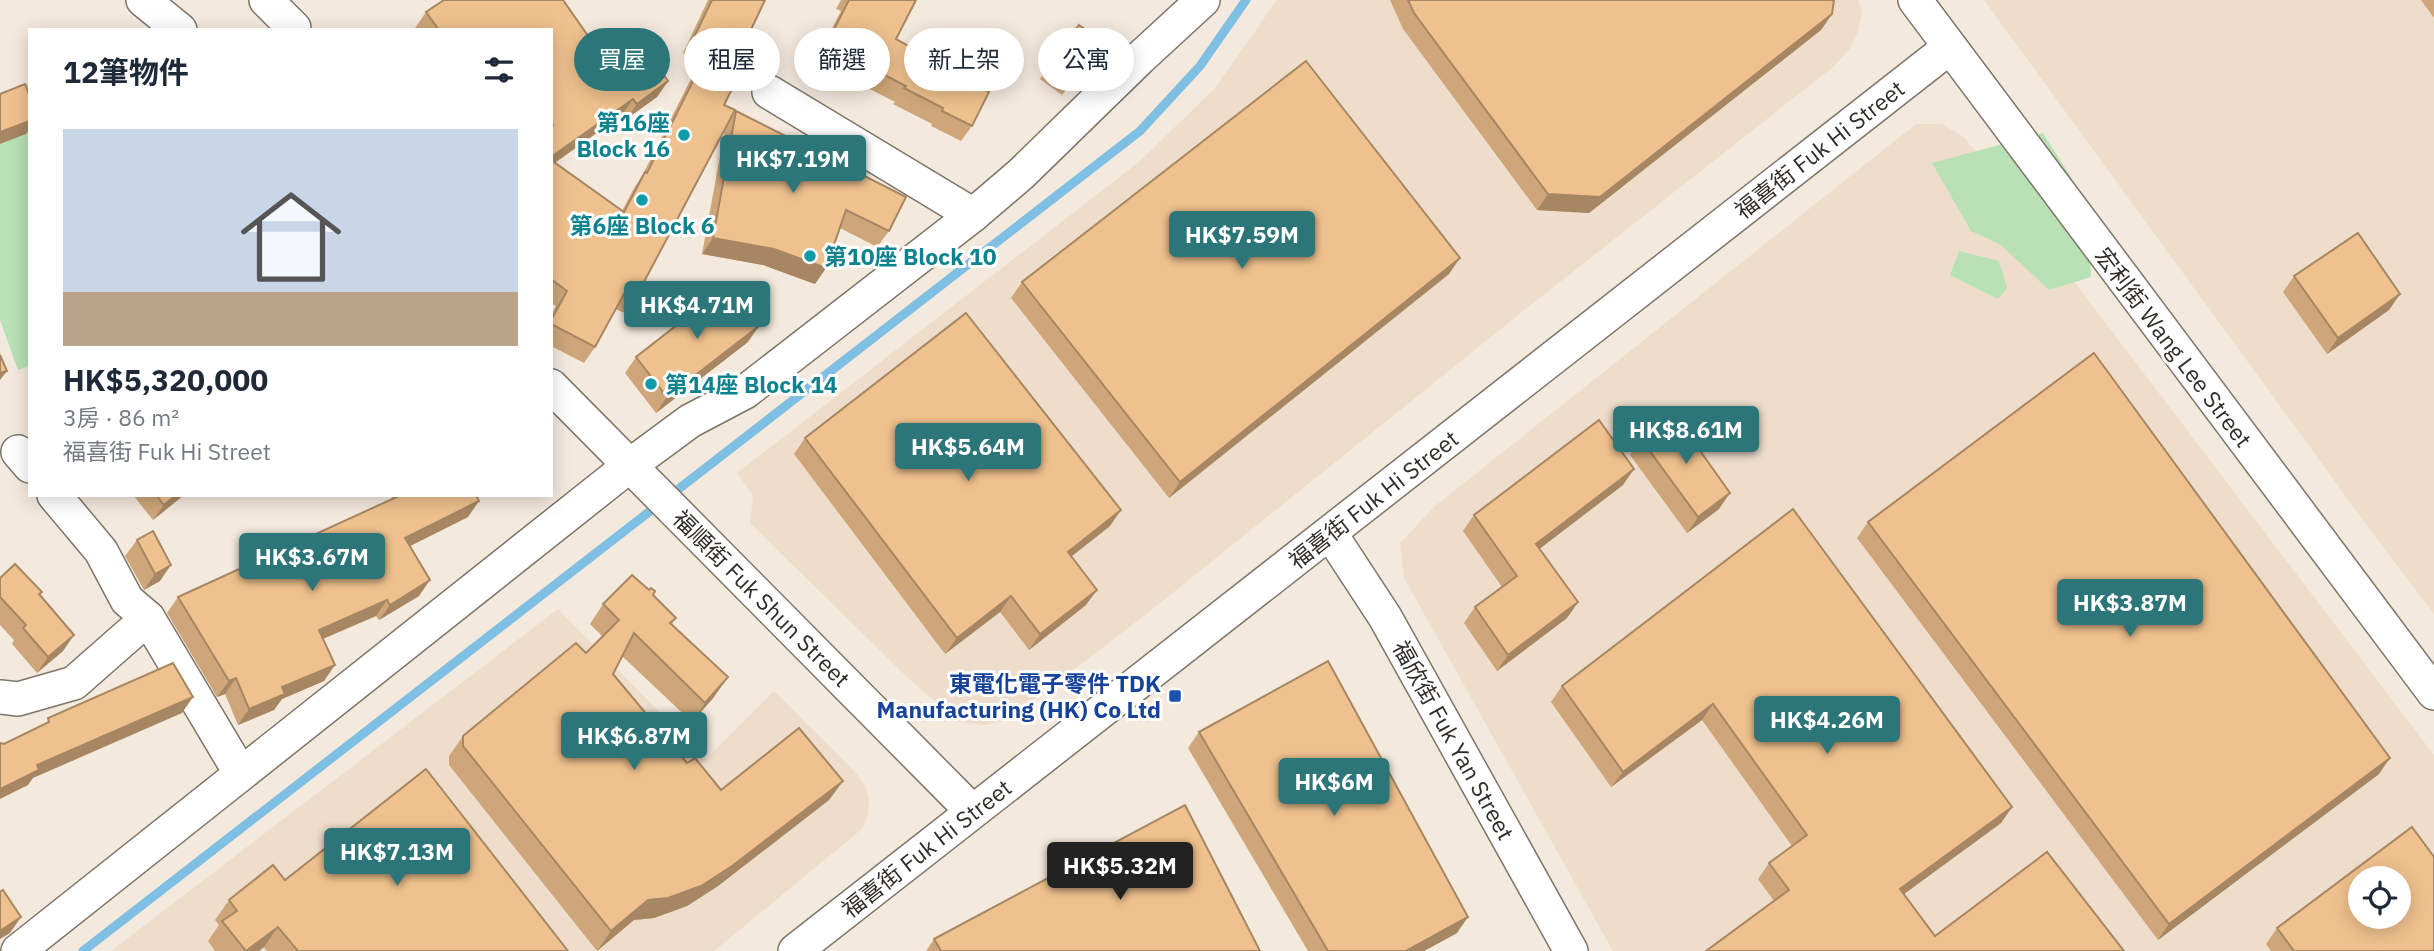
<!DOCTYPE html>
<html lang="zh-TW">
<meta charset="utf-8">
<style>
:root{--surface:#fff;--page:#f6f6f7;--text:#1f2937;--muted:#747a83;--accent:#2c767a}
body{margin:0;font-family:"IBM Plex Sans","Noto Sans TC",sans-serif;background:var(--page);color:var(--text);height:100vh;display:flex;flex-direction:column;font-size:26px;white-space:nowrap}
*{box-sizing:border-box;margin:0}
p{font-size:23px;color:var(--muted)}
.icon{flex:none;width:38px;height:38px;fill:none;stroke:currentColor;stroke-width:2;stroke-linecap:round;stroke-linejoin:round}
.map{position:relative;flex:1;overflow:hidden}
.sheet{position:absolute;left:28px;top:28px;width:525px;height:469px;display:flex;flex-direction:column;background:var(--surface);border-radius:0px;box-shadow:0 4px 18px #0003}
.sheet>*{flex:none}
.hud{position:absolute;left:574px;top:28px;width:665px;height:63px;display:flex;gap:14px}
.tools{position:absolute;left:2348px;top:866px;display:grid;gap:14px}
.tools a{display:grid;place-items:center;width:63px;height:63px;border-radius:50%;background:var(--surface);box-shadow:0 4px 18px #0003;font-size:35px}
.price{position:absolute;translate:-50% -60px;padding:0 16px;border-radius:7px;background:var(--accent);color:#fff;font-size:23px;line-height:46px;filter:drop-shadow(0 2px 4px #0008)}
.price::after{content:'';position:absolute;left:50%;top:42px;width:21px;height:16px;margin-left:-10px;background:inherit;clip-path:polygon(0 0,100% 0,50% 100%)}
.price.current{background:#222;color:#fff}
ul{padding:0;list-style:none}
li{display:grid;align-content:center;gap:14px;height:371px;padding:0 35px}
li span{display:grid;place-items:center;height:217px;border-radius:0px;color:#555}
li>.icon{margin-inline-start:auto}
span .icon{width:126px;height:126px;fill:#fffc;stroke-width:1}
li b{font-size:30px}
h2{display:flex;justify-content:space-between;align-items:center;height:84px;padding:0 35px;font-size:30px}
.pill{padding:0 24px;border-radius:32px;background:var(--surface);box-shadow:0 4px 18px #0003;font-size:24px;line-height:63px}
.pill.current{background:var(--accent);color:#fff}
.map>svg:first-child{display:block}
.built{fill:#eeddcb;fill-rule:evenodd}
.green{fill:#b8e1b5}
.lines{fill:none;stroke-linecap:round;stroke-linejoin:round}
.stream{stroke:#80bfe4;stroke-width:9}
.minor-casing{stroke:#7e7469;stroke-width:36}
.minor{stroke:#fff;stroke-width:33}
.wall{fill:#cea67a}
.shaded-wall{fill:#a78763}
.building{fill:#efc18e;stroke:#a78763;stroke-width:2;fill-rule:evenodd}
.culture-dot{fill:#0f9aa8;stroke:#fff;stroke-width:2.5}
.transit-dot{fill:#1a4fb4;stroke:#fff;stroke-width:2.5}
.labels{text-anchor:middle;dominant-baseline:central;stroke-width:6;stroke-linejoin:round;paint-order:stroke}
.culture-label{font-size:23px;font-weight:bold;fill:#0d838f;stroke:#fff;text-anchor:start}
.street-label{font-size:23px;fill:#302c27;stroke:#fff}
.transit-label{font-size:23px;font-weight:bold;fill:#164399;stroke:#fff;text-anchor:end}
</style>
<div class="map">
<svg width="2434" height="951" viewBox="0 0 2434 951">
<rect width="100%" height="100%" fill="#f4e9dd"/>
<g class="built">
<path d="M 1277,0 L 1858,0 L 1862,13 L 1858,32 L 1849,50 L 1833,67 L 1532,304 L 1149,612 L 1009,719 L 985,725 L 960,722 L 908,678 L 750,523 L 753,495 L 737,473 L 1139,162 L 1215,88 Z"/>
<path d="M 1984,0 L 2434,0 L 2434,614 L 2371,531 Z"/>
<path d="M 1916,124 L 1942,124 L 1965,138 L 2434,755 L 2434,951 L 1613,951 L 1404,578 L 1400,543 L 1435,506 ZM 2361,878 L 2399,878 L 2399,917 L 2361,917 Z"/>
<path d="M 558,609 L 706,759 L 774,691 L 857,774 L 866,788 L 869,801 L 868,815 L 862,829 L 714,951 L 111,951 Z"/>
</g>
<g class="green">
<path d="M 30,83 L 30,366 L 18,370 L 0,320 L 0,93 Z"/>
<path d="M 2043,133 L 2088,204 L 2091,277 L 2049,290 L 2001,245 L 1971,231 L 1932,163 Z"/>
<path d="M 1959,251 L 1999,261 L 2007,288 L 1998,299 L 1950,275 Z"/>
</g>
<g class="lines">
<path class="stream" d="M 83,951 L 1140,131 L 1200,66 L 1246,0"/>
<defs>
<g id="minor">
<path d="M 143,0 L 180,30"/>
<path d="M 266,0 L 294,28"/>
<path d="M 1915,0 L 2434,693"/>
<path d="M 769,92 L 973,215"/>
<path d="M 551,386 L 972,811"/>
<path d="M 18,452 L 30,466"/>
<path d="M 54,495 L 101,551 L 127,600 L 148,618 L 241,774"/>
<path d="M 1330,533 L 1385,617 L 1571,951"/>
<path d="M 0,697 L 18,699 L 74,683 L 148,618"/>
<path d="M 18,951 L 629,466 L 690,421 L 745,392 L 973,215 L 1021,174 L 1140,58 L 1203,0"/>
<path d="M 795,951 L 1950,47"/>
</g>
</defs>
<use href="#minor" class="minor-casing"/>
<use href="#minor" class="minor"/>
</g>
<g class="wall">
<path d="M 444,0 L 563,0 L 616,76 L 648,53 L 668,81 L 657,97 L 625,120 L 622,115 L 555,163 L 622,211 L 634,188 L 642,176 L 700,61 L 683,53 L 708,0 L 765,0 L 728,78 L 736,81 L 724,105 L 735,110 L 727,125 L 736,111 L 906,197 L 889,231 L 877,247 L 840,228 L 826,268 L 815,284 L 763,265 L 702,254 L 725,129 L 636,297 L 625,313 L 615,309 L 595,347 L 584,363 L 551,346 L 551,315 L 556,306 L 551,303 L 551,30 L 417,30 L 415,28 L 426,12 Z"/>
<path d="M 841,0 L 916,0 L 896,39 L 951,72 L 972,126 L 961,141 L 931,126 L 932,124 L 893,104 L 895,102 L 856,82 L 857,80 L 816,59 L 841,11 L 836,9 Z"/>
<path d="M 1390,0 L 1834,0 L 1832,14 L 1821,30 L 1589,213 L 1537,210 L 1403,29 Z"/>
<path d="M 2421,0 L 2434,0 L 2434,18 Z"/>
<path d="M 1091,57 L 1062,95 L 1040,79 L 1051,63 Z"/>
<path d="M 1449,274 L 1169,498 L 1011,298 L 1022,282 Z"/>
<path d="M 2294,276 L 2400,294 L 2389,310 L 2327,354 L 2283,292 Z"/>
<path d="M 748,342 L 656,413 L 625,373 L 636,357 Z"/>
<path d="M 805,438 L 1110,526 L 1071,556 L 1086,605 L 1029,650 L 1000,612 L 945,654 L 794,454 Z"/>
<path d="M 1641,439 L 1719,509 L 1687,533 L 1630,455 Z"/>
<path d="M 1623,485 L 1539,549 L 1578,602 L 1567,618 L 1497,671 L 1464,623 L 1475,607 L 1502,587 L 1463,531 L 1474,515 Z"/>
<path d="M 133,495 L 184,495 L 153,520 Z"/>
<path d="M 391,495 L 476,495 L 468,517 L 410,546 L 419,596 L 379,620 L 376,616 L 323,639 L 324,681 L 282,699 L 274,710 L 238,725 L 225,694 L 217,697 L 167,613 L 178,597 L 392,499 Z"/>
<path d="M 1793,509 L 2012,807 L 2001,823 L 1904,894 L 1935,936 L 2124,951 L 1706,951 L 1774,901 L 1758,879 L 1769,863 L 1792,846 L 1702,720 L 1611,787 L 1551,702 L 1562,686 Z"/>
<path d="M 1868,522 L 2379,774 L 2158,940 L 1857,538 Z"/>
<path d="M 137,540 L 160,581 L 144,590 L 125,556 Z"/>
<path d="M 0,578 L 40,595 L 63,651 L 37,673 L 12,644 L 14,640 L 0,625 Z"/>
<path d="M 653,595 L 676,618 L 672,624 L 714,697 L 692,722 L 622,656 L 613,674 L 687,763 L 721,790 L 843,781 L 829,800 L 718,886 L 687,906 L 654,918 L 634,920 L 597,951 L 449,765 L 449,756 L 463,736 L 586,653 L 603,637 L 590,624 L 603,604 Z"/>
<path d="M 1199,732 L 1457,933 L 1424,951 L 1308,951 L 1188,748 Z"/>
<path d="M 285,880 L 568,951 L 267,951 L 264,947 L 259,951 L 215,951 L 208,941 L 219,925 L 215,920 L 229,900 Z"/>
<path d="M 2277,928 L 2434,951 L 2271,951 L 2266,944 Z"/>
<path d="M 934,939 L 1260,951 L 926,951 Z"/>
</g>
<g class="shaded-wall">
<path d="M 1832,14 L 1821,30 L 1589,213 L 1537,210 L 1548,194 Z"/>
<path d="M 668,81 L 657,97 L 625,120 L 637,104 Z"/>
<path d="M 633,99 L 622,115 L 551,165 L 551,157 Z"/>
<path d="M 30,121 L 30,129 L 26,134 L 0,144 L 0,132 Z"/>
<path d="M 713,238 L 774,249 L 826,268 L 815,284 L 763,265 L 702,254 Z"/>
<path d="M 1460,258 L 1449,274 L 1169,498 L 1180,482 Z"/>
<path d="M 2400,294 L 2389,310 L 2327,354 L 2338,338 Z"/>
<path d="M 759,326 L 748,342 L 656,413 L 667,397 Z"/>
<path d="M 7,371 L 0,380 L 0,373 Z"/>
<path d="M 1634,469 L 1623,485 L 1525,560 L 1536,544 Z"/>
<path d="M 1730,493 L 1719,509 L 1687,533 L 1698,517 Z"/>
<path d="M 176,495 L 184,495 L 153,520 L 164,505 Z"/>
<path d="M 479,501 L 468,517 L 394,554 L 405,538 Z"/>
<path d="M 1121,510 L 1110,526 L 1057,568 L 1068,552 Z"/>
<path d="M 171,565 L 160,581 L 144,590 L 155,574 Z"/>
<path d="M 430,580 L 419,596 L 379,620 L 390,605 Z"/>
<path d="M 1097,590 L 1086,605 L 1029,650 L 1040,634 Z"/>
<path d="M 1011,596 L 1000,612 L 945,654 L 957,638 Z"/>
<path d="M 387,600 L 376,616 L 308,645 L 319,630 Z"/>
<path d="M 1578,602 L 1567,618 L 1497,671 L 1508,655 Z"/>
<path d="M 74,635 L 63,651 L 37,673 L 48,657 Z"/>
<path d="M 335,665 L 324,681 L 282,699 L 274,710 L 238,725 L 249,709 L 282,687 Z"/>
<path d="M 728,677 L 714,697 L 692,722 L 705,703 Z"/>
<path d="M 236,678 L 225,694 L 217,697 L 229,681 Z"/>
<path d="M 193,697 L 182,713 L 33,778 L 28,785 L 0,799 L 0,789 L 37,765 Z"/>
<path d="M 1713,704 L 1702,720 L 1611,787 L 1623,772 Z"/>
<path d="M 2390,758 L 2379,774 L 2158,940 L 2169,924 Z"/>
<path d="M 843,781 L 829,800 L 718,886 L 687,906 L 654,918 L 634,920 L 597,951 L 611,931 L 648,900 Z"/>
<path d="M 2012,807 L 2001,823 L 1889,905 L 1900,889 Z"/>
<path d="M 21,917 L 10,933 L 0,939 L 0,931 Z"/>
<path d="M 1468,917 L 1457,933 L 1424,951 L 1406,951 Z"/>
<path d="M 278,927 L 264,947 L 259,951 L 247,951 Z"/>
</g>
<g class="building">
<path d="M 444,0 L 563,0 L 616,76 L 648,53 L 668,81 L 637,104 L 633,99 L 551,157 L 551,128 L 553,125 L 551,123 L 551,30 L 439,30 L 426,12 Z"/>
<path d="M 712,0 L 765,0 L 728,78 L 736,81 L 724,105 L 735,110 L 636,297 L 625,292 L 595,347 L 551,324 L 551,320 L 567,291 L 551,279 L 551,160 L 624,212 L 645,172 L 647,173 L 711,45 L 694,37 Z"/>
<path d="M 849,0 L 916,0 L 896,39 L 952,70 L 951,72 L 989,92 L 972,126 L 942,111 L 943,108 L 904,88 L 906,86 L 867,66 L 868,64 L 827,43 Z"/>
<path d="M 1408,0 L 1834,0 L 1832,14 L 1600,197 L 1548,194 L 1414,13 Z"/>
<path d="M 1079,25 L 1102,41 L 1073,79 L 1051,63 Z"/>
<path d="M 1306,61 L 1460,258 L 1180,482 L 1022,282 Z"/>
<path d="M 25,84 L 30,97 L 30,121 L 0,132 L 0,94 Z"/>
<path d="M 736,111 L 906,197 L 889,231 L 846,210 L 826,268 L 774,249 L 713,238 Z"/>
<path d="M 2358,233 L 2400,294 L 2338,338 L 2294,276 Z"/>
<path d="M 727,286 L 759,326 L 667,397 L 636,357 Z"/>
<path d="M 966,313 L 1121,510 L 1068,552 L 1097,590 L 1040,634 L 1011,596 L 957,638 L 805,438 Z"/>
<path d="M 2094,353 L 2390,758 L 2169,924 L 1868,522 Z"/>
<path d="M 0,355 L 7,371 L 0,373 Z"/>
<path d="M 1674,414 L 1730,493 L 1698,517 L 1641,439 Z"/>
<path d="M 1599,420 L 1634,469 L 1536,544 L 1578,602 L 1508,655 L 1475,607 L 1517,576 L 1474,515 Z"/>
<path d="M 156,495 L 176,495 L 164,505 Z"/>
<path d="M 401,495 L 476,495 L 479,501 L 405,538 L 430,580 L 390,605 L 387,600 L 319,630 L 335,665 L 282,687 L 285,694 L 249,709 L 236,678 L 229,681 L 178,597 Z"/>
<path d="M 1793,509 L 2012,807 L 1900,889 L 1935,936 L 2047,852 L 2124,951 L 1706,951 L 1789,890 L 1769,863 L 1807,835 L 1713,704 L 1623,772 L 1562,686 Z"/>
<path d="M 153,531 L 171,565 L 155,574 L 137,540 Z"/>
<path d="M 15,564 L 42,592 L 39,594 L 74,635 L 48,657 L 23,628 L 26,625 L 0,597 L 0,578 Z"/>
<path d="M 632,575 L 649,590 L 651,588 L 655,591 L 653,595 L 676,618 L 670,623 L 728,677 L 705,703 L 634,633 L 613,674 L 687,763 L 695,758 L 721,790 L 799,728 L 843,781 L 732,866 L 701,886 L 668,898 L 648,900 L 611,931 L 463,746 L 463,736 L 576,643 L 586,653 L 619,620 L 603,604 Z"/>
<path d="M 1328,661 L 1468,917 L 1406,951 L 1328,951 L 1199,732 Z"/>
<path d="M 173,663 L 193,697 L 37,765 L 39,770 L 0,789 L 0,743 L 4,744 L 49,722 L 48,718 Z"/>
<path d="M 426,769 L 568,951 L 298,951 L 278,927 L 246,951 L 222,921 L 237,911 L 229,900 L 273,865 L 285,880 Z"/>
<path d="M 1185,805 L 1260,951 L 941,951 L 934,939 Z"/>
<path d="M 2412,827 L 2434,857 L 2434,951 L 2294,951 L 2277,928 ZM 2361,878 L 2399,878 L 2399,917 L 2361,917 Z"/>
<path d="M 3,890 L 21,917 L 0,931 L 0,892 Z"/>
</g>
<g class="culture-dot">
<circle cx="684" cy="135" r="7"/>
<circle cx="642" cy="200" r="7"/>
<circle cx="810" cy="256" r="7"/>
<circle cx="651" cy="384" r="7"/>
</g>
<rect class="transit-dot" x="1168" y="689" width="14" height="14" rx="3.5"/>
<g class="labels">
<g class="culture-label">
<text x="670" y="122" text-anchor="end">第16座<tspan x="670" dy="26">Block 16</tspan></text>
<text x="642" y="225" text-anchor="middle">第6座 Block 6</text>
<text x="824" y="256">第10座 Block 10</text>
<text x="665" y="384">第14座 Block 14</text>
</g>
<g class="street-label">
<text transform="translate(1819 149) rotate(-38)">福喜街 Fuk Hi Street</text>
<text transform="translate(2174 347) rotate(53)">宏利街 Wang Lee Street</text>
<text transform="translate(1373 499) rotate(-38)">福喜街 Fuk Hi Street</text>
<text transform="translate(762 598) rotate(45)">福順街 Fuk Shun Street</text>
<text transform="translate(1454 740) rotate(61)">福欣街 Fuk Yan Street</text>
<text transform="translate(926 848) rotate(-38)">福喜街 Fuk Hi Street</text>
</g>
<g class="transit-label">
<text x="1161" y="683">東電化電子零件 TDK<tspan x="1161" dy="26">Manufacturing (HK) Co Ltd</tspan></text>
</g>
</g>
</svg>
<div class="tools">
<a><svg class="icon" aria-label="locate" viewBox="0 0 24 24"><circle cx="12" cy="12" r="6"/><path d="M12 2v4M12 18v4M2 12h4M18 12h4"/></svg></a>
</div>
<b class="price" style="left:793px;top:195px">HK$7.19M</b>
<b class="price" style="left:1242px;top:271px">HK$7.59M</b>
<b class="price" style="left:697px;top:341px">HK$4.71M</b>
<b class="price" style="left:1686px;top:466px">HK$8.61M</b>
<b class="price" style="left:968px;top:483px">HK$5.64M</b>
<b class="price" style="left:312px;top:593px">HK$3.67M</b>
<b class="price" style="left:2130px;top:639px">HK$3.87M</b>
<b class="price" style="left:1827px;top:756px">HK$4.26M</b>
<b class="price" style="left:634px;top:772px">HK$6.87M</b>
<b class="price" style="left:1334px;top:818px">HK$6M</b>
<b class="price" style="left:397px;top:888px">HK$7.13M</b>
<b class="price current" style="left:1120px;top:902px">HK$5.32M</b>
<div class="hud">
<a class="pill current">買屋</a>
<a class="pill">租屋</a>
<a class="pill">篩選</a>
<a class="pill">新上架</a>
<a class="pill">公寓</a>
</div>
<section class="sheet">
<h2>12筆物件<svg class="icon" aria-label="filters" viewBox="0 0 24 24"><path d="M4 7h16M4 17h16"/><circle cx="9" cy="7" r="2"/><circle cx="15" cy="17" r="2"/></svg></h2>
<ul>
<li><span style="background:linear-gradient(#c9d6e8 75%,#b9a48a 0)"><svg class="icon" aria-label="home" viewBox="0 0 24 24"><path d="M3 11l9-7 9 7M6 9v11h12V9"/></svg></span><div><b>HK$5,320,000</b><p>3房 · 86 m²</p><p>福喜街 Fuk Hi Street</p></div></li>
</ul>
</section>
</div>
